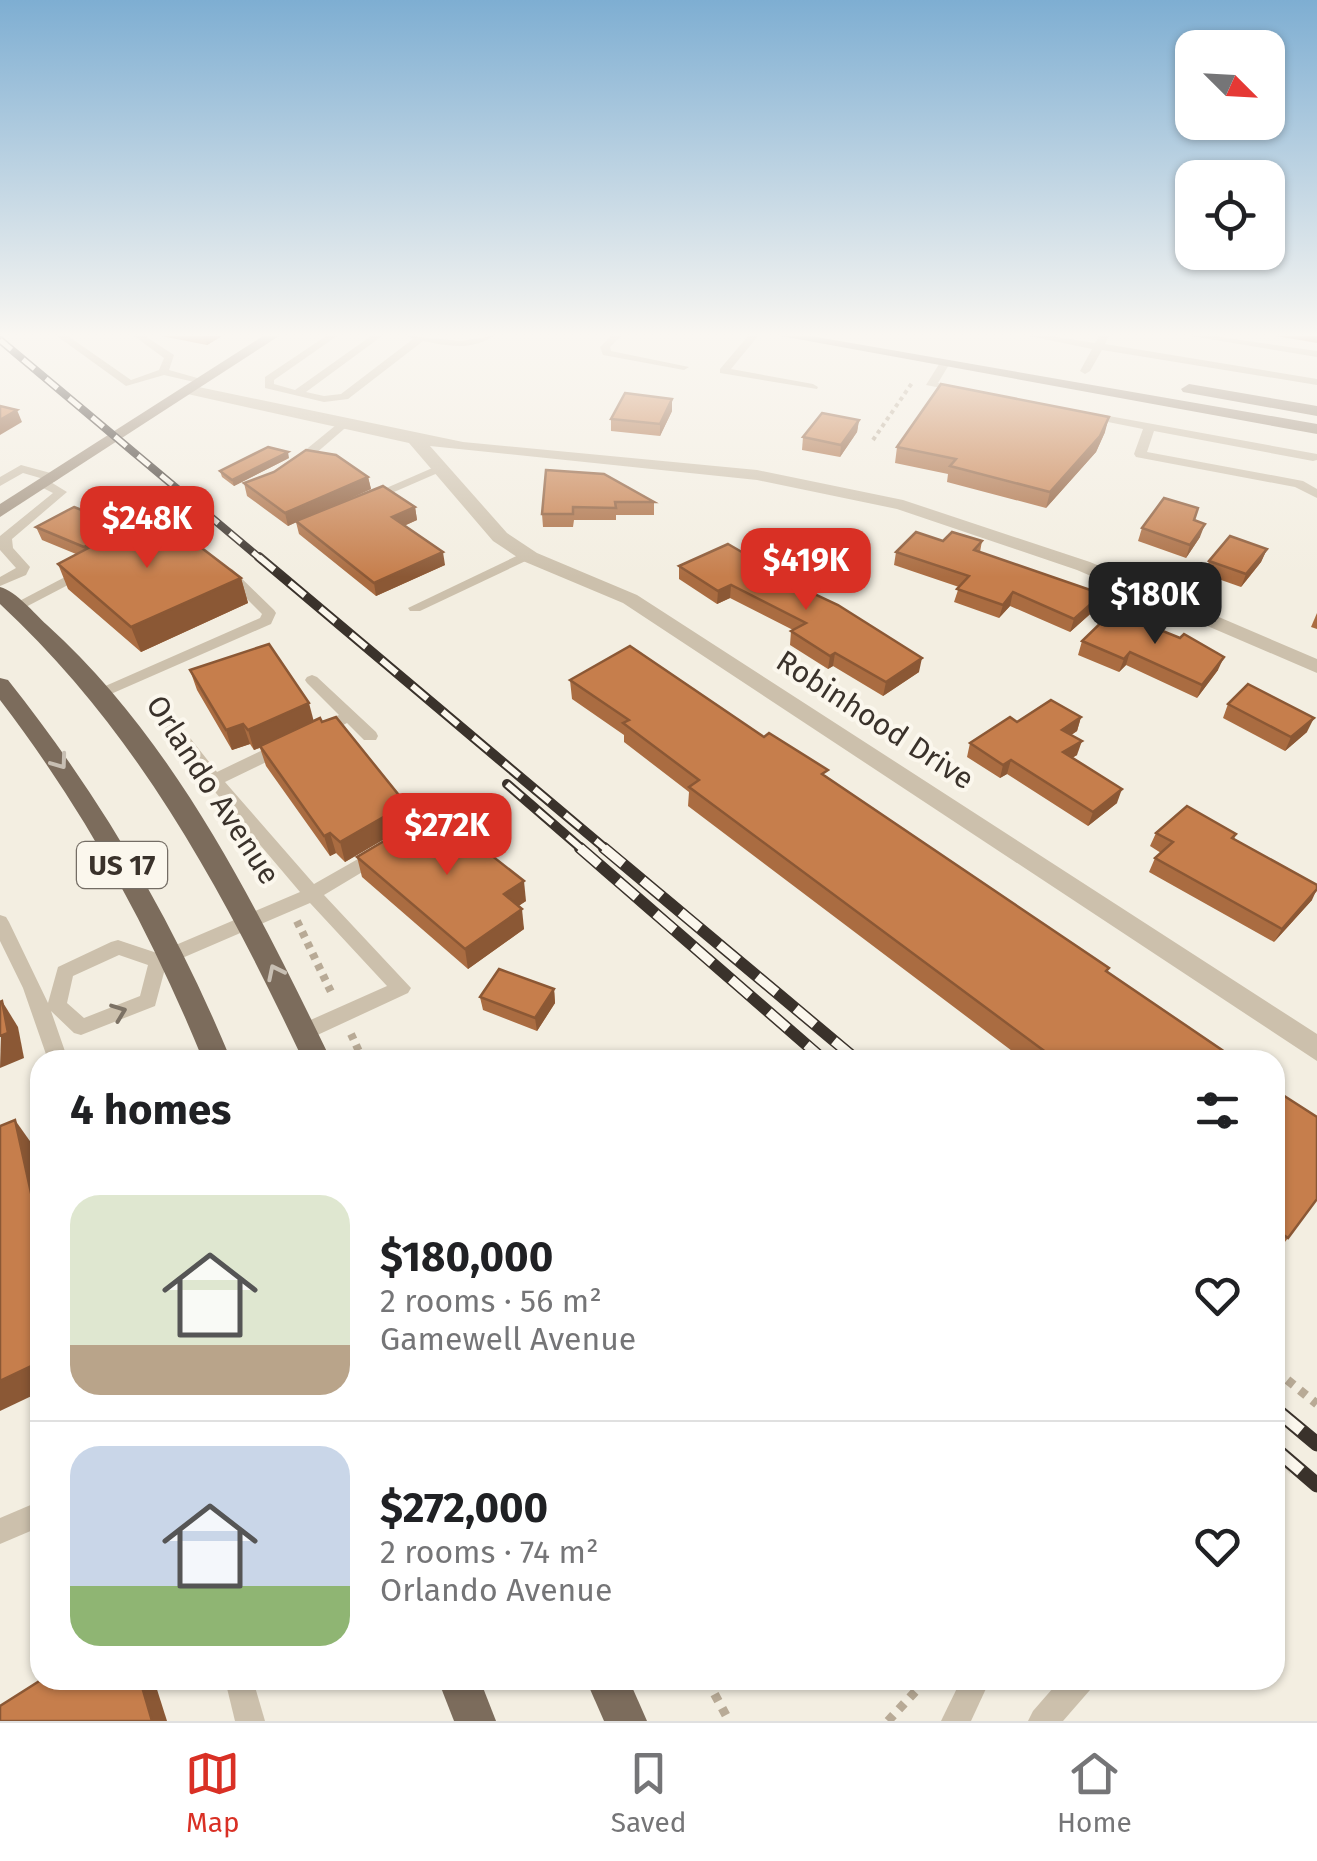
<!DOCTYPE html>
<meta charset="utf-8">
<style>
:root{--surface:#fff;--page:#f2f2f2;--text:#202124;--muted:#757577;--line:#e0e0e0;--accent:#d93025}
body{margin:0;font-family:"Fira Sans",sans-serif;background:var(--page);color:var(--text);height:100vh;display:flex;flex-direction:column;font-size:38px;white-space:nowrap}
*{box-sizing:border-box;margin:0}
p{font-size:32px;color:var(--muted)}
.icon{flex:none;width:55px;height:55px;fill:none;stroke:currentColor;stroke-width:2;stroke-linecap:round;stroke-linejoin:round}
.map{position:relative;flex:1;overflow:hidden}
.side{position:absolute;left:30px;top:1050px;width:1255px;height:640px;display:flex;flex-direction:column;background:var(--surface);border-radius:30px;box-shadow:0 2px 8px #0004}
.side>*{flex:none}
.needle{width:65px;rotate:114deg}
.controls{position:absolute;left:1175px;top:30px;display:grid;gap:20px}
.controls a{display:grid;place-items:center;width:110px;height:110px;border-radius:20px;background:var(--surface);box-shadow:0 2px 8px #0004;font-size:50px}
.price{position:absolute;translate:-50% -85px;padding:0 22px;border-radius:20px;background:var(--accent);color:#fff;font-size:32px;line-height:65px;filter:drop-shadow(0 2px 5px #0008)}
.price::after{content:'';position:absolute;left:50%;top:60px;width:30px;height:22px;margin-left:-15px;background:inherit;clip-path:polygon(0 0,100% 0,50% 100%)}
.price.selected{background:#222;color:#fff}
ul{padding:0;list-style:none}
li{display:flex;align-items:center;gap:30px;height:250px;padding:0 40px}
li+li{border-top:2px solid var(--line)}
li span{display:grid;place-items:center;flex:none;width:280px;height:200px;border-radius:30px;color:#555}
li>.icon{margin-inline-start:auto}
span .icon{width:120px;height:120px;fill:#fffc;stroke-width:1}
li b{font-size:42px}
h2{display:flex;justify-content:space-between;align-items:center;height:120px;padding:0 40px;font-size:42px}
.tabs{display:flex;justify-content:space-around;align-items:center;height:140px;border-top:2px solid var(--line);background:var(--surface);font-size:28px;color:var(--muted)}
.tabs a{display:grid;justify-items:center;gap:5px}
.tabs .selected{color:var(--accent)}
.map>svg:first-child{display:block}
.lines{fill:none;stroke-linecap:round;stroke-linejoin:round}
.path-far2{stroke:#b8aa96;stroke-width:4;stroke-dasharray:4 4;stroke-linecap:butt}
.path-far1{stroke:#b8aa96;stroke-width:8;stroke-dasharray:6 6;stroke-linecap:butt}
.path{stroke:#b8aa96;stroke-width:9;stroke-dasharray:8 8;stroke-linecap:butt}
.lane{fill:#ccc0ac;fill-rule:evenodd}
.street{fill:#ccc0ac;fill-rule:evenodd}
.secondary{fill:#a0907d;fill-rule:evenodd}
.primary{fill:#7c6c5c;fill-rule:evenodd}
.rail-far3-casing{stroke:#3a322b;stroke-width:8}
.rail-far2-casing{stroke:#3a322b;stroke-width:10}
.rail-far1-casing{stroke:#3a322b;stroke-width:12}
.rail-casing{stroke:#3a322b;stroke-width:15}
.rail-far3{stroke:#fbf7ed;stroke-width:5;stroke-dasharray:15;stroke-linecap:butt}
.rail-far2{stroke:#fbf7ed;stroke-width:6;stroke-dasharray:20;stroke-linecap:butt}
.rail-far1{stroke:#fbf7ed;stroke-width:9;stroke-dasharray:25;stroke-linecap:butt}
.rail{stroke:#fbf7ed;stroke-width:11;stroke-dasharray:34;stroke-linecap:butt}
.wall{fill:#aa6c41}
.shaded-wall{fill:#8b5835}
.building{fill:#c67e4c;stroke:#8b5835;stroke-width:2.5}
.oneway{stroke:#c8bfb3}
.oneway2{stroke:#7c7265}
.labels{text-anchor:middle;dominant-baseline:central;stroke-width:8;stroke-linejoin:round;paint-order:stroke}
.shield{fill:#fbf7ed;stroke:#746d65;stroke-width:2.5}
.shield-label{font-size:28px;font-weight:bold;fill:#3a322b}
.street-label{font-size:30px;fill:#3a322b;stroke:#fbf7ed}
</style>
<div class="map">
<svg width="1317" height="1721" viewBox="0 0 1317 1721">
<rect width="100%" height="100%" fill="#f3eee1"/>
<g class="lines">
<path class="path-far2" d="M 873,440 L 912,383"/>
<g class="path-far1">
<path d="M 297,921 L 333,996"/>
<path d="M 351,1034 L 363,1060"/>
</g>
<g class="path">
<path d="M 1275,1370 L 1317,1404"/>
<path d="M 1275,1481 L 1287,1470"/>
<path d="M 707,1680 L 729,1721"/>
<path d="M 888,1721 L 926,1680"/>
</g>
<g class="lane">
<path d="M 57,336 L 68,336 L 131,380 L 159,370 L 164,358 L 134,336 L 145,336 L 174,355 L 169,370 L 208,381 L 203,384 L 164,375 L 126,386 Z"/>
<path d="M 326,336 L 337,336 L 274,380 L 274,384 L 295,390 L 371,336 L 382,336 L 306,392 L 324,396 L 341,394 L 413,339 L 408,336 L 461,341 L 493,336 C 472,351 447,346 423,341 L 348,399 L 324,402 L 265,388 L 265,377 Z"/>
<path d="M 611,336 L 621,336 L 610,347 L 611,351 L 689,367 L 684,370 L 603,355 L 600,347 Z"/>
<path d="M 748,336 L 758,336 L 731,369 L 813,384 L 818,387 L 817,389 L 720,373 L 720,369 Z"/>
<path d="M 1029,336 L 1050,336 L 1095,343 L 1099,336 L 1109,336 L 1105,344 L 1317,379 L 1317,385 L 1102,350 L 1090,371 L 1085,374 L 1080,371 L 1092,349 Z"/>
<path d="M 1191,336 L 1214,336 L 1317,351 L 1317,357 Z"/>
<path d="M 945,360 L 950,363 L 938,383 L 967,389 L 967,393 L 926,385 L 941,361 Z"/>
<path d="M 1087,412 L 1317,454 L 1317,460 L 1313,461 L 1154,431 L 1147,452 L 1303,481 L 1317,489 L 1317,498 L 1295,487 L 1136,457 L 1134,454 L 1143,429 L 1083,417 L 1083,413 Z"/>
<path d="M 341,421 L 351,423 L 300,467 L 292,467 L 292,461 Z"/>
<path d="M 21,465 L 58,475 L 60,478 L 54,482 L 23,473 L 0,486 L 0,477 Z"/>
<path d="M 437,466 L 447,469 L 371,502 L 361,499 Z"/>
<path d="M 41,481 L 49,481 L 67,492 L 12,539 L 13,548 L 30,567 L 26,575 L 0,586 L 0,577 L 16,568 L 0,550 L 0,536 L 53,493 L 41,487 Z"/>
<path d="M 527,551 L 532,552 L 532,558 L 420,611 L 410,611 L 408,608 Z"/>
<path d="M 84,567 L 89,568 L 89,574 L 20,610 L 15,611 L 8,607 Z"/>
<path d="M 227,568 L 232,569 L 274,610 L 276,613 L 271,624 L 104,697 L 94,697 L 91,694 L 94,691 L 260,618 L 262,614 L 220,572 Z"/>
<path d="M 312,675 L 317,677 L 376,732 L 378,736 L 376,740 L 364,740 L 347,723 L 324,735 L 312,735 L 310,731 L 312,727 L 339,715 L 307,683 L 305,680 L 307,677 Z"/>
<path d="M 173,723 L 179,724 L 217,772 L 275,744 L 287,744 L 289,748 L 287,752 L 225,782 L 314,884 L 372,851 L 384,851 L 387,855 L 384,859 L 324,895 L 411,988 L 408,993 L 311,1038 L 304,1040 L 297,1038 L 294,1032 L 297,1026 L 387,986 L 310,903 L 166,965 L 155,1006 L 81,1035 L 74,1033 L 51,1011 L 68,1060 L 48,1060 L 23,988 L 0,941 L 0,915 L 6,917 L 9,922 L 48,1003 L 58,967 L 111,942 L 118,940 L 157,953 L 300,892 L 210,786 L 206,785 L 205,779 L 165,728 ZM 119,955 L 148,965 L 140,996 L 84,1018 L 67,1003 L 73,976 Z"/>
<path d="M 453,805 L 461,811 L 459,815 L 428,834 L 416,834 L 413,830 L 416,826 Z"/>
<path d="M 40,1501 L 40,1527 L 0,1544 L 0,1518 Z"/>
<path d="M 225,1680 L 253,1680 L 265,1721 L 235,1721 Z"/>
<path d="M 961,1680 L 990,1680 L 971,1721 L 941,1721 Z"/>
<path d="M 1060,1680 L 1094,1680 L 1090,1690 L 1063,1721 L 1028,1721 L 1033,1711 Z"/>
</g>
<path class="street" d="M 189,385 L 463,442 L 757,470 L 903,500 L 1090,562 L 1317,659 L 1317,673 L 1077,570 L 897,509 L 757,480 L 430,446 L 507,533 L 537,553 L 637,595 L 1317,1034 L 1317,1061 L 623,603 L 523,561 L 493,541 L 409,443 L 183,393 L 183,387 Z"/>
<g class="secondary">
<path d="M 263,336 L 279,336 L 0,517 L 0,504 Z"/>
<path d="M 781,336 L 811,336 L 1317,424 L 1317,434 Z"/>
<path d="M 1189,384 L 1317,406 L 1317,416 L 1183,392 L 1181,389 Z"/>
</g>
<g class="primary">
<path d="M 0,587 C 17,592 34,613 47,625 C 176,742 256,906 331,1060 L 303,1060 C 223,891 138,732 0,604 Z"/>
<path d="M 0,678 L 8,680 C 101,797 174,922 231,1060 L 203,1060 C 150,930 85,811 0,700 Z"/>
<path d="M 438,1680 L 480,1680 L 496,1721 L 454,1721 Z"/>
<path d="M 586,1680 L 629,1680 L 647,1721 L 604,1721 Z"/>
</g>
<defs>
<path id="rail-far3" d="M 0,340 L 262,560"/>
<g id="rail-far2">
<path d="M 259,557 L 607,850"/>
<path d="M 507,784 L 583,850"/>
</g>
<g id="rail-far1">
<path d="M 580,848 L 824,1060"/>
<path d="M 604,848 L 857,1060"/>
</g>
<g id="rail">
<path d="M 1275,1409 L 1317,1444"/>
<path d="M 1275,1449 L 1317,1485"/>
</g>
</defs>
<use href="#rail-far3" class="rail-far3-casing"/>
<use href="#rail-far2" class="rail-far2-casing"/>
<use href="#rail-far1" class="rail-far1-casing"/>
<use href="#rail" class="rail-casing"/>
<use href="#rail-far3" class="rail-far3"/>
<use href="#rail-far2" class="rail-far2"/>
<use href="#rail-far1" class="rail-far1"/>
<use href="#rail" class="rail"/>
</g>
<g class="wall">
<path d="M 161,336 L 222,336 L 207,345 Z"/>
<path d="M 1276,336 L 1317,336 L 1317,343 Z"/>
<path d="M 672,411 L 660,436 L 611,431 L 611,419 Z"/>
<path d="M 859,420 L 857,432 L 840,457 L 802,450 L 803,437 Z"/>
<path d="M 1105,432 L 1096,452 L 1046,508 L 947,482 L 948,474 L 895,463 L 897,447 Z"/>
<path d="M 289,458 L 234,486 L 222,477 L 220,471 Z"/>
<path d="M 546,470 L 654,502 L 654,515 L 616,515 L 616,520 L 574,520 L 573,527 L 543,527 L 542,514 Z"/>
<path d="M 368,477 L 371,489 L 334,506 L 415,507 L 417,520 L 404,526 L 445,565 L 376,596 L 299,534 L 296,522 L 288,526 L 247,496 L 244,483 Z"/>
<path d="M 1194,520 L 1200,537 L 1186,558 L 1138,541 L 1142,528 Z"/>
<path d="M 36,527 L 124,529 L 241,578 L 248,603 L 141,652 L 68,589 L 58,564 L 76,554 L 42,540 Z"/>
<path d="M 943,541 L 982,541 L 980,552 L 1102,594 L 1098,607 L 1070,632 L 1010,606 L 999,618 L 954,602 L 959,587 L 894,565 L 896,552 Z"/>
<path d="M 1267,549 L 1261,562 L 1241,587 L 1204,574 L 1209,561 Z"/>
<path d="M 679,566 L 766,572 L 919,672 L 883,696 L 833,666 L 828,669 L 790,645 L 791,631 L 793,630 L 730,598 L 717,604 L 679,579 Z"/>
<path d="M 1317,613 L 1317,629 L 1311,627 Z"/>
<path d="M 1082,641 L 1218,670 L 1197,698 L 1126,665 L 1119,672 L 1078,655 Z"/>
<path d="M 190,670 L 314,721 L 322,722 L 406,804 L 410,824 L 345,862 L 336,853 L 330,856 L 266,766 L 260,748 L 254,750 L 250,744 L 232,750 L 197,690 Z"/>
<path d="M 570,680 L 764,737 L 827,777 L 1107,972 L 1229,1060 L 1024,1060 L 688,806 L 689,792 L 624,742 L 624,735 L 572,699 Z"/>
<path d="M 1228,704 L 1307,732 L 1285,751 L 1223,718 Z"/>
<path d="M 1081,717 L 1077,731 L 1071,735 L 1077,755 L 1072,758 L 1117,803 L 1088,826 L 1007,774 L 1000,778 L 967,757 L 970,743 L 1017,722 Z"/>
<path d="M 1156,833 L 1236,834 L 1234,839 L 1312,900 L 1274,942 L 1149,872 L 1155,858 L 1161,853 L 1150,846 Z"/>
<path d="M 357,857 L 526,901 L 518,906 L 524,929 L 468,969 L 362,877 Z"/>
<path d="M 554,989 L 555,1003 L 537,1031 L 483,1010 L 480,997 Z"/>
<path d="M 1275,1090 L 1288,1238 L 1275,1255 Z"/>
</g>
<g class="shaded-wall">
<path d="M 204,336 L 222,336 L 207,345 Z"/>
<path d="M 672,399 L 672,411 L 660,436 L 660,424 Z"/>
<path d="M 17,410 L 22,422 L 0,435 L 0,420 Z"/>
<path d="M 1109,417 L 1105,432 L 1096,452 L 1046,508 L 1050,492 Z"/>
<path d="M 859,420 L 857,432 L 840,457 L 841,445 Z"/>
<path d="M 288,452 L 289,458 L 234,486 L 232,480 Z"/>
<path d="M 368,477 L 371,489 L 288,526 L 285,513 Z"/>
<path d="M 415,507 L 417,520 L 394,530 L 392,517 Z"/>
<path d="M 1205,524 L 1200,537 L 1186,558 L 1190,545 Z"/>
<path d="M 123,526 L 128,539 L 89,560 L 84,547 Z"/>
<path d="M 1267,549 L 1261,562 L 1241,587 L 1246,574 Z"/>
<path d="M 443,552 L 445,565 L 376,596 L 374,583 Z"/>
<path d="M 241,578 L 248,603 L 141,652 L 131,627 Z"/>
<path d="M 731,585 L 730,598 L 717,604 L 718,591 Z"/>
<path d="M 1013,592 L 1010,606 L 999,618 L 1003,605 Z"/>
<path d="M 1102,594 L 1098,607 L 1070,632 L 1074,619 Z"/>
<path d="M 1130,652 L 1126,665 L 1119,672 L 1124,659 Z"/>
<path d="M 835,653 L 833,666 L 828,669 L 830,656 Z"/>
<path d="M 1224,657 L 1218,670 L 1197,698 L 1202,685 Z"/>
<path d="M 922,658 L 919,672 L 883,696 L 886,682 Z"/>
<path d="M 309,703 L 314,722 L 254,750 L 248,730 Z"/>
<path d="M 1081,717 L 1077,731 L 1058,744 L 1062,730 Z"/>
<path d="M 1314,718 L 1307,732 L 1285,751 L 1291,737 Z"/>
<path d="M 243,724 L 250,744 L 232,750 L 226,730 Z"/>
<path d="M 1082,741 L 1077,755 L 1058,766 L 1063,752 Z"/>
<path d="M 1011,760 L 1007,774 L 1000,778 L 1003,765 Z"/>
<path d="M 1122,789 L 1117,803 L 1088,826 L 1093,812 Z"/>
<path d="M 406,804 L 410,824 L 345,862 L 340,842 Z"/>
<path d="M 330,833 L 336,853 L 330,856 L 324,836 Z"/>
<path d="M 524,881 L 526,901 L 507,914 L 504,894 Z"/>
<path d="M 1317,889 L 1312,900 L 1274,942 L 1282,929 Z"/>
<path d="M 522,909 L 524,929 L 468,969 L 465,949 Z"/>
<path d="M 554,989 L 555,1003 L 537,1031 L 535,1018 Z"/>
<path d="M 2,1001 L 18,1027 L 24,1058 L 0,1068 Z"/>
<path d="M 15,1120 L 32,1144 L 40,1178 L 40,1234 Z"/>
<path d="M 40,1362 L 40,1392 L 0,1411 L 0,1381 Z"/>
<path d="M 140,1680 L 154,1680 L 167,1721 L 152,1721 Z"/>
</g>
<g class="building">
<path d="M 941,384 L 1109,417 L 1100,436 L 1050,492 L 950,466 L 956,459 L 897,447 Z"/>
<path d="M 625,393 L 672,399 L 660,424 L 611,419 Z"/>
<path d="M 0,406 L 17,410 L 0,420 Z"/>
<path d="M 822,413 L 859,420 L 841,445 L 803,437 Z"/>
<path d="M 268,447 L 288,452 L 232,480 L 220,471 Z"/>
<path d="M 306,450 L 336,455 L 368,477 L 285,513 L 244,483 L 274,472 Z"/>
<path d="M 546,470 L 604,474 L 654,502 L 615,502 L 616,508 L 573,507 L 573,514 L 542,514 Z"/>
<path d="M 383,486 L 415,507 L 392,517 L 443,552 L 374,583 L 296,521 Z"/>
<path d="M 1164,498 L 1198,508 L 1194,520 L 1205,524 L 1190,545 L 1142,528 Z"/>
<path d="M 74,507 L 123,526 L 84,547 L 36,527 Z"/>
<path d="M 165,520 L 241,578 L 131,627 L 58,564 L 138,522 Z"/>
<path d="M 916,532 L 943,541 L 952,532 L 982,541 L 974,550 L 1102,594 L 1074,619 L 1013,592 L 1003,605 L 957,589 L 969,576 L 896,552 Z"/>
<path d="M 1230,536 L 1267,549 L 1246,574 L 1209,561 Z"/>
<path d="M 728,544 L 766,566 L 761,569 L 838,605 L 922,658 L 886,682 L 835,653 L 830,656 L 791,631 L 806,623 L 731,585 L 718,591 L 679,566 Z"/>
<path d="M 1113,611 L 1180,638 L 1184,634 L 1224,657 L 1202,685 L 1130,652 L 1124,659 L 1082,641 Z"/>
<path d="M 269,644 L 309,703 L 248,730 L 243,724 L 226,730 L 190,670 Z"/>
<path d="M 630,646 L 764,737 L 769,733 L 828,770 L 822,774 L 1109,968 L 1106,971 L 1222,1050 L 1219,1053 L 1229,1060 L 1054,1060 L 1055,1059 L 689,787 L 699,780 L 623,723 L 629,720 L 570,680 Z"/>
<path d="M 1248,684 L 1314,718 L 1291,737 L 1228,704 Z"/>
<path d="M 1051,700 L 1081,717 L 1062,730 L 1082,741 L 1063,752 L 1122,789 L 1093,812 L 1011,760 L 1003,765 L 970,743 L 1010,717 L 1017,722 Z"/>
<path d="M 336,717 L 406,804 L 340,842 L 330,833 L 324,836 L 260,746 L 320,718 L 322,722 Z"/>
<path d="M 1187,806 L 1236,834 L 1232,838 L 1317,885 L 1317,889 L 1282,929 L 1155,858 L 1173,842 L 1156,833 Z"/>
<path d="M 435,811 L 524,881 L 504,894 L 522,909 L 465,949 L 357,857 Z"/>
<path d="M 499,969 L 554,989 L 535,1018 L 480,997 Z"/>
<path d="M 2,1001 L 8,1033 L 0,1036 L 0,1002 Z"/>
<path d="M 1275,1090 L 1317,1117 L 1317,1199 L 1288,1238 L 1275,1229 Z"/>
<path d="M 15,1120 L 40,1234 L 40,1362 L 0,1381 L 0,1126 Z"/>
<path d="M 41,1680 L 140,1680 L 152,1721 L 0,1721 L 0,1706 Z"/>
</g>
<defs><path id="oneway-chevron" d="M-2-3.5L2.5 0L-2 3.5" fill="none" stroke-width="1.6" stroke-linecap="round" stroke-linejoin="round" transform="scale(2.5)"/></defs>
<g class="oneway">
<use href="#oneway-chevron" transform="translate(60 762) rotate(54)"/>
<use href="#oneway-chevron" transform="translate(275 972) rotate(-116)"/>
</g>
<use class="oneway2" href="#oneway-chevron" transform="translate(119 1012) rotate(-21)"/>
<linearGradient id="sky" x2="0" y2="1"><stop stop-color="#7eaed2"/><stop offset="0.58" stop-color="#faf7f2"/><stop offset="1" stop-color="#faf7f2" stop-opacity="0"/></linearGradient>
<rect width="1317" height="577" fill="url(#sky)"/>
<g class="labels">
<rect class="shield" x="77" y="842" width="90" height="46" rx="8"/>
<g class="shield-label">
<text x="122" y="865">US 17</text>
</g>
<g class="street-label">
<text transform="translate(875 720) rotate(33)">Robinhood Drive</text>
<text transform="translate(213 790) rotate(57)">Orlando Avenue</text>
</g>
</g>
</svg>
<div class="controls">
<a><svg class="needle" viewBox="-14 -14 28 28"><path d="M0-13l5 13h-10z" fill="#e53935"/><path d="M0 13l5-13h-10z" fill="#757577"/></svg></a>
<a><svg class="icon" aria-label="locate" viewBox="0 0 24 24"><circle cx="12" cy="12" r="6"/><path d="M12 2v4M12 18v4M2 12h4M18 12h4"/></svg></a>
</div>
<b class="price" style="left:147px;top:571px">$248K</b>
<b class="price" style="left:806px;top:613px">$419K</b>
<b class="price selected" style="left:1155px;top:647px">$180K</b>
<b class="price" style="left:447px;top:878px">$272K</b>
<section class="side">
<h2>4 homes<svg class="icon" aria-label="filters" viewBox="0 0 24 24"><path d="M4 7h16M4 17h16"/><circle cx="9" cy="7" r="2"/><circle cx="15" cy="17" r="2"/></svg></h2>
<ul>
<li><span style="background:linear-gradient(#dfe7d0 75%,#b9a48a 0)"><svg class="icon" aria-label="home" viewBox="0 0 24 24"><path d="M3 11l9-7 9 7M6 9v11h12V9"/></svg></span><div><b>$180,000</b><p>2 rooms · 56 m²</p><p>Gamewell Avenue</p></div><svg class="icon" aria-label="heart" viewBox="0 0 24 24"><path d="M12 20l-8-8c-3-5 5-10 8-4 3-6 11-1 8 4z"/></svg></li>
<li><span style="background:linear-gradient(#c9d6e8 70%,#8fb573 0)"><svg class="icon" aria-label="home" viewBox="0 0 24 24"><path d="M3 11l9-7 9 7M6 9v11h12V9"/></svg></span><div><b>$272,000</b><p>2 rooms · 74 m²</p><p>Orlando Avenue</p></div><svg class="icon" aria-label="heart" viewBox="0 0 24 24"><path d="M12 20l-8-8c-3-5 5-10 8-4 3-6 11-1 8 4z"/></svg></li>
</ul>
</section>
</div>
<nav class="tabs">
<a class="selected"><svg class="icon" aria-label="map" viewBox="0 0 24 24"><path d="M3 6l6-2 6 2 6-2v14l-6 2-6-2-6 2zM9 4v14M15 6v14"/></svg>Map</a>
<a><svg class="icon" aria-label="saved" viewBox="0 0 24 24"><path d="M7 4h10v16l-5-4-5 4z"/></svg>Saved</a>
<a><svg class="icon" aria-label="home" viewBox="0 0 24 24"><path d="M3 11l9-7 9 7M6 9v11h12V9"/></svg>Home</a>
</nav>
